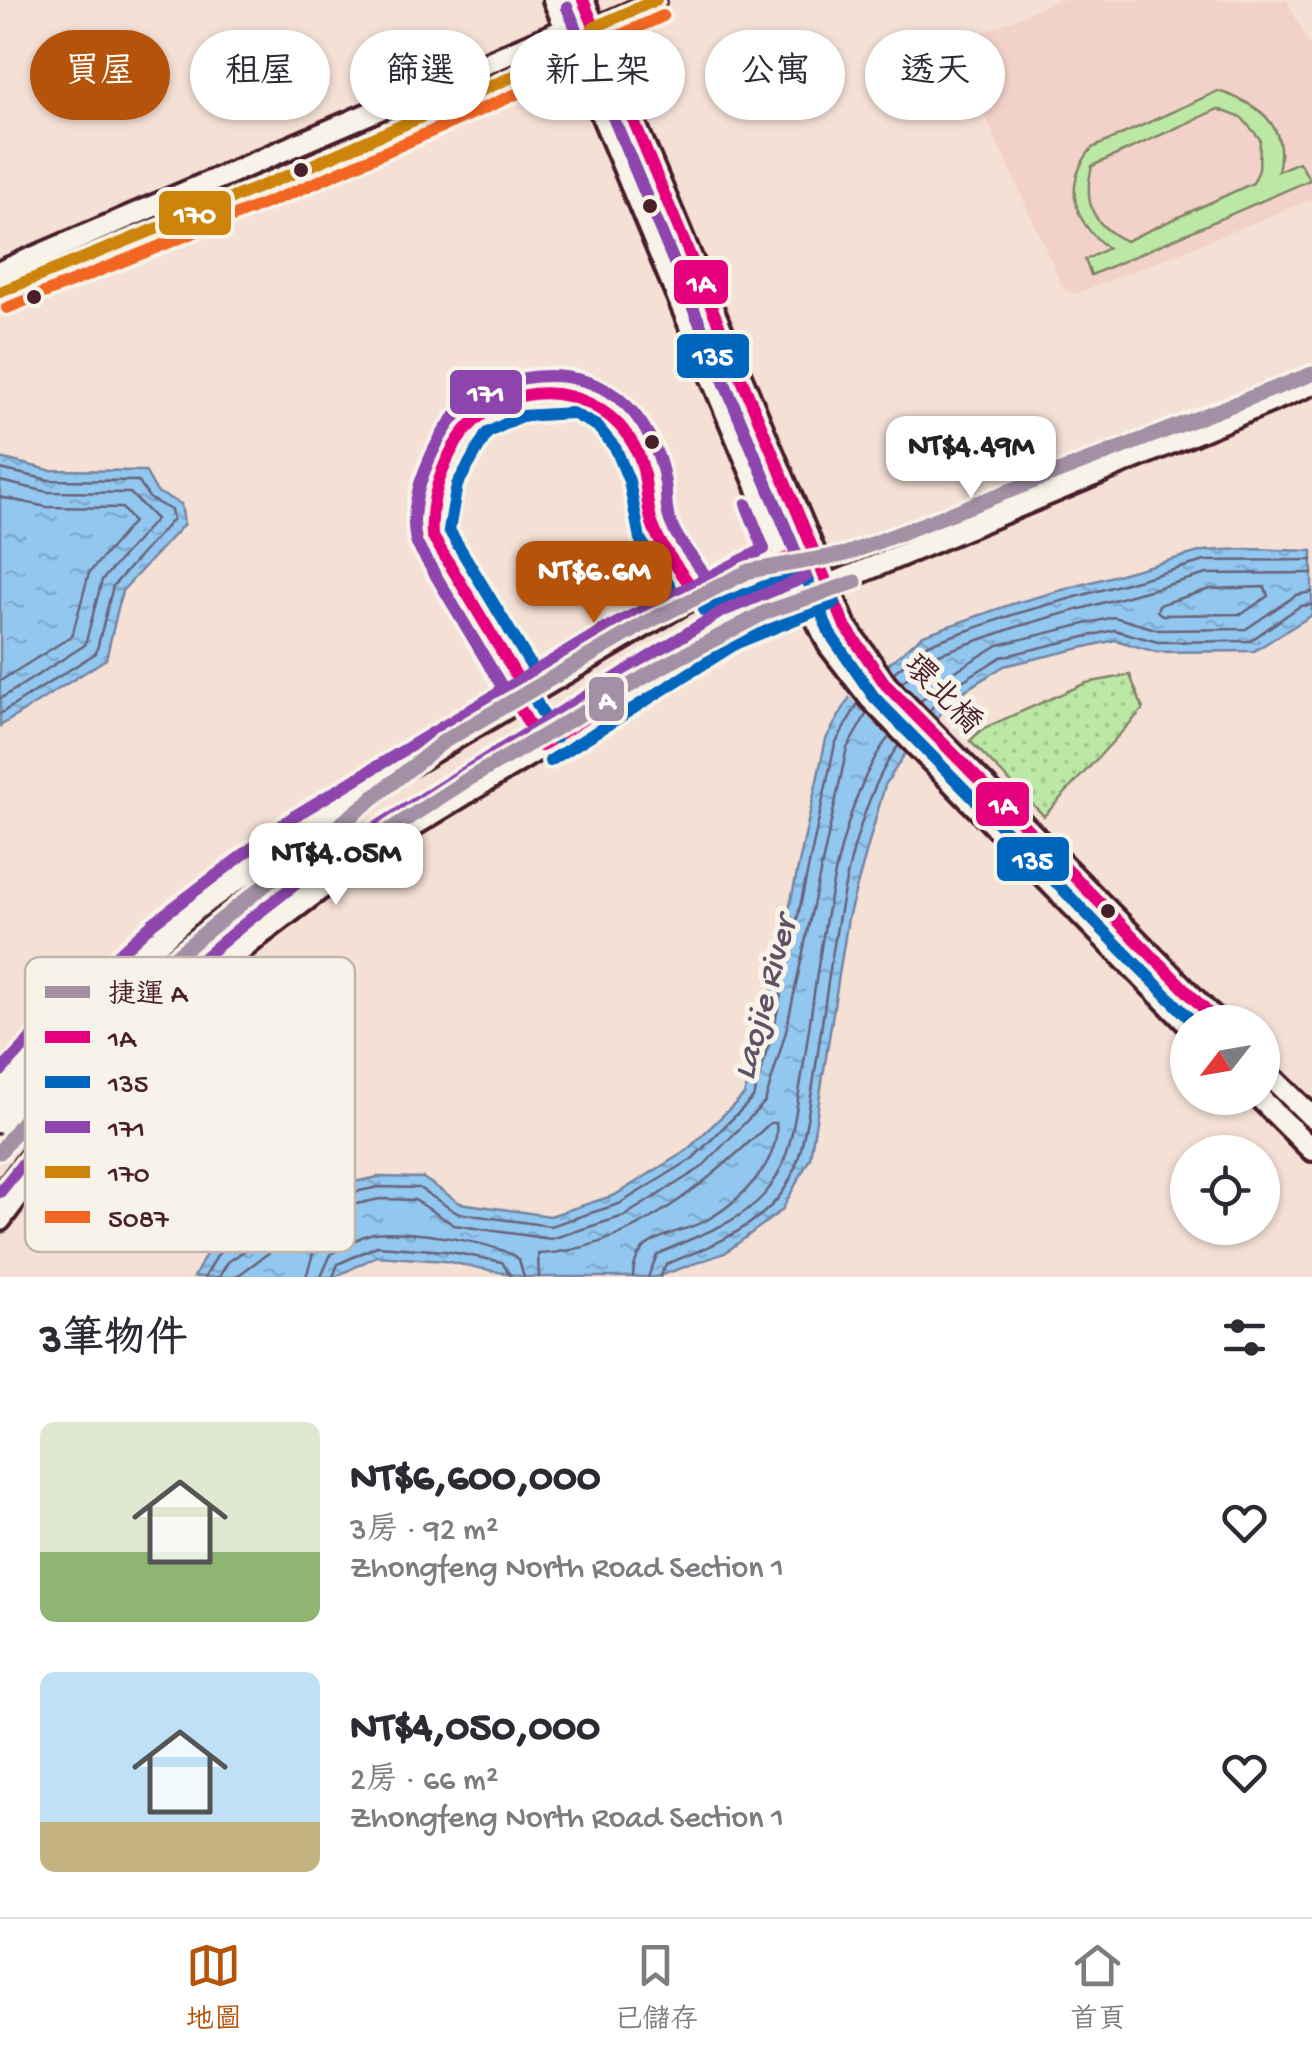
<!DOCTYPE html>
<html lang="zh-TW">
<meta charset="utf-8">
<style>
:root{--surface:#fff;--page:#f2f2f3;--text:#2b2b33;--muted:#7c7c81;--line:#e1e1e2;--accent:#b45309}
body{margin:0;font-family:"Gochi Hand","LXGW WenKai TC",sans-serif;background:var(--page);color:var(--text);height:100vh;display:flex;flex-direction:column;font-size:38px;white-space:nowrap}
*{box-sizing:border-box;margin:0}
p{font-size:32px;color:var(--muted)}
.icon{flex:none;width:55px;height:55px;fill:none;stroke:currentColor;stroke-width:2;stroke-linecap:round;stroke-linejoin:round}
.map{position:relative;height:1277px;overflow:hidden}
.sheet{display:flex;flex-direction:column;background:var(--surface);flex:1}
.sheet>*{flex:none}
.guide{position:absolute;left:30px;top:30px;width:1252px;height:90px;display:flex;gap:20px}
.needle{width:65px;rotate:239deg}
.buttons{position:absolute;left:1170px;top:1005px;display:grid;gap:20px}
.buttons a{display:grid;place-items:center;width:110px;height:110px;border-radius:50%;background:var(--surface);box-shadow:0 2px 8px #0004;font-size:50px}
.price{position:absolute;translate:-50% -85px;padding:0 22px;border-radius:20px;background:#fff;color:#222;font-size:32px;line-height:65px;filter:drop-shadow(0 2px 5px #0008)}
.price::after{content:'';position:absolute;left:50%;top:60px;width:30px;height:22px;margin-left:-15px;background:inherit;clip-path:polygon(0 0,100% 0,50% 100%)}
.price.on{background:var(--accent);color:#fff}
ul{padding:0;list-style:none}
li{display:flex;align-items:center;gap:30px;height:250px;padding:0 40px}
li span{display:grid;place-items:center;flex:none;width:280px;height:200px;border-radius:15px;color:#555}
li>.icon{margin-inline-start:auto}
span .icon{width:120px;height:120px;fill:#fffc;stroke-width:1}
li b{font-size:42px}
h2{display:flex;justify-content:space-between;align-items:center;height:120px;padding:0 40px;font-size:42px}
.pill{padding:0 35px;border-radius:45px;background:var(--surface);box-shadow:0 2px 8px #0004;font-size:35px;line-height:90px}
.pill.on{background:var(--accent);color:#fff}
.tab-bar{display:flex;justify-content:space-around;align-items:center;height:140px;border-top:2px solid var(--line);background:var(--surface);font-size:28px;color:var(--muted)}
.tab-bar a{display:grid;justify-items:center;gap:5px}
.tab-bar .on{color:var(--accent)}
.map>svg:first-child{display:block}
.built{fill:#f2d2c8}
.green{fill:#bce8a5;stroke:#838468;stroke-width:2.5;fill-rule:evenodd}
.park{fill:url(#park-dots);stroke:#838468;stroke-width:2.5}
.water{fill:url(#water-ripples);stroke:#7584a1;stroke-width:2.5}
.pier{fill:#f4e0d5}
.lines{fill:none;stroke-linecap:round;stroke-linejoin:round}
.shore{stroke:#67627a;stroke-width:2.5}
.minor-casing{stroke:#4a1f2b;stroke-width:25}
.major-casing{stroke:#4a1f2b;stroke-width:28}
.highway-casing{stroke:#4a1f2b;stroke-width:32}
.minor{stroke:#f7f3e8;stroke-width:18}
.major{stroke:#f7f3e8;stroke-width:20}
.highway{stroke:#f7f3e8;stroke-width:25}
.bus-1-casing{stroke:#f7f3e8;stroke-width:20}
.bus-2-casing{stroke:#f7f3e8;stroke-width:20}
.bus-3-casing{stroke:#f7f3e8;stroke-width:20}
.bus-4-casing{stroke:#f7f3e8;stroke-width:20}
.bus-5-casing{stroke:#f7f3e8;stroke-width:20}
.bus-1{stroke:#e5007d;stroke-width:12}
.bus-2{stroke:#0065bd;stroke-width:12}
.bus-3{stroke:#8e44ad;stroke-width:12}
.bus-4{stroke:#cc840b;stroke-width:12}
.bus-5{stroke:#f26522;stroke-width:12}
.metro-1-casing{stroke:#f7f3e8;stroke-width:22}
.metro-1{stroke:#a490a5;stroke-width:15}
.bus-dot{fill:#4a1f2b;stroke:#f7f3e8;stroke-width:4}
.labels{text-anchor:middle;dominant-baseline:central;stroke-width:10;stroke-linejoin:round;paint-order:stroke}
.street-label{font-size:32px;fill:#4a1f2b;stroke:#f7f3e8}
.water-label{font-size:35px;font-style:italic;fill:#605166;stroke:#f7f3e8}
.key{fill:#f7f3e8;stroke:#c3b3af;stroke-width:2.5}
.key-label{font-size:28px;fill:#4a1f2b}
.line-badge{stroke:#f7f3e8;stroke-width:4}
.badge-label{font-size:28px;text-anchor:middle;font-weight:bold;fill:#fff}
</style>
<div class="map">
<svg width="1312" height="1277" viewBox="0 0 1312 1277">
<defs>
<pattern id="park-dots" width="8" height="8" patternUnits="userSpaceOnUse" patternTransform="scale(2.5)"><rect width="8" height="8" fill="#bce8a5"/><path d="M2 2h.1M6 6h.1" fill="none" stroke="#a3c78e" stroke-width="1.8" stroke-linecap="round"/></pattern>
<pattern id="water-ripples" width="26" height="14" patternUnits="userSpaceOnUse" patternTransform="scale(2.5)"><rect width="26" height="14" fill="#92c7f0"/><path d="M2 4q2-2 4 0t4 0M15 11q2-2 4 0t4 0" fill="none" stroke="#7faace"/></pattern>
</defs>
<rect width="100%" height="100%" fill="#f4e0d5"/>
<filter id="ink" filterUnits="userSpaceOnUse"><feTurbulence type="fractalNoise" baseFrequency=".01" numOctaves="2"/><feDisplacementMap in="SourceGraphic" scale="20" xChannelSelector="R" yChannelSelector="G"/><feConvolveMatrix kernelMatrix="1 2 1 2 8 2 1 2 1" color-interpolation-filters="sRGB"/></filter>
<g filter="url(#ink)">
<path class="built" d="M 1058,0 L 1287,0 L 1312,51 L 1312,199 L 1076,294 L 1064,290 L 961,62 L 964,41 Z"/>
<path class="green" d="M 1218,91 C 1259,104 1289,125 1278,171 L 1299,162 L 1310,180 L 1091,275 L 1085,260 L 1108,248 C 1072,221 1063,184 1092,148 ZM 1218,109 L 1242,118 L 1260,139 L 1259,170 L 1253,183 L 1126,241 C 1092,225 1083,203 1092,166 Z"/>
<path class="park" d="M 1130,675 L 1143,709 L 1044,816 L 970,741 L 982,729 L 1086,683 Z"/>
<g class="water">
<path d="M 0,458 L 49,470 L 145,471 L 157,492 L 181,504 L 184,524 L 122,591 L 106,659 L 0,726 Z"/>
<path d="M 1246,549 L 1312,551 L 1312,615 L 1254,651 L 1156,652 L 1115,640 L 1004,666 L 956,696 L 904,755 L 885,785 L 848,918 L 810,1158 L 782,1210 L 725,1253 L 656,1277 L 524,1277 L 444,1261 L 377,1256 L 335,1277 L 194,1277 L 210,1247 L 264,1210 L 316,1190 L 378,1177 L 423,1178 L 460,1203 L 550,1216 L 615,1195 L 686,1151 L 744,1095 L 764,1025 L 826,739 L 851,695 L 923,635 L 1012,604 L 1203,551 Z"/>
</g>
<path class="pier" d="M 883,662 L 941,721 L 908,758 L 846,693 Z"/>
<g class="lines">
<g class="shore">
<path d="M 0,469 L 49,480 L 138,481 L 150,499 L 171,510 L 173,519 L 113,586 L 96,653 L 0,714"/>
<path d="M 0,481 L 48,492 L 130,493 L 156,519 L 102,580 L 85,645 L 0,699"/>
<path d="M 0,497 L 47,507 L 122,508 L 133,522 L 89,573 L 72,636 L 0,681"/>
<path d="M 1265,587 L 1268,596 L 1242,614 L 1162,615 L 1157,611 L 1159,605 L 1210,589 Z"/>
<path d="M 893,673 L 929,644 L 1015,614 L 1205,561 L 1312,560"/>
<path d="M 901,683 L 936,655 L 1019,626 L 1207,574 L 1312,573"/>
<path d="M 920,702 L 944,678 L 998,645 L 1114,617 L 1159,630 L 1246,629 L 1296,595 L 1312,592"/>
<path d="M 929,711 L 951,688 L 1001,657 L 1114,630 L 1158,642 L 1250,641 L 1300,606 L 1312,605"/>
<path d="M 205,1277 L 218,1254 L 268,1219 L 319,1199 L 379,1187 L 419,1188 L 457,1213 L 550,1226 L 619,1204 L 692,1159 L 753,1098 L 774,1027 L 835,744 L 858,703"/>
<path d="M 219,1277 L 228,1262 L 274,1230 L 323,1211 L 380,1199 L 415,1200 L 454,1225 L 551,1239 L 624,1216 L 701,1168 L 765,1102 L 786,1031 L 847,748 L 867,713"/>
<path d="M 236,1277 L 282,1243 L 339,1225 L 339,1233 L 314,1250 L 306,1277"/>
<path d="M 321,1277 L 331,1254 C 343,1247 359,1236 374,1233 C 401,1229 500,1241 519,1260 L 524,1277"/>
<path d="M 333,1277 L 338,1264 L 377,1246 L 446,1251 L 502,1262 L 511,1277"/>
<path d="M 539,1277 L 538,1254 C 630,1251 707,1182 770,1123 L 776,1123 C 781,1162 739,1202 707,1220 C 677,1236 634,1233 633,1277"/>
<path d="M 648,1277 L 657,1255 C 695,1234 731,1229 763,1196 C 791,1166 794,1120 801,1081 C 817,989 831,806 890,736"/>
<path d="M 660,1277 L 666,1264 C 705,1249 741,1235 772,1205 C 801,1176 805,1129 812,1091 C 828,997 841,820 899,745"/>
</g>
<defs>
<path id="minor" d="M 595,27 L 656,0"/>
<g id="major">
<path d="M 554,0 L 787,558 L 829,645 L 870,698 L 1188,1024"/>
<path d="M 583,0 L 845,626 L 886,685 L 1217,1022"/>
<path d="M 0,272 L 566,29 L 578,28"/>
<path d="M 0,292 L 294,173 L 575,49 L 584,39"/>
<path d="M 100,995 L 197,908 L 351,800 L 697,595 L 787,558"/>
<path d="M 1262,1068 L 1312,1117"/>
<path d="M 0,1098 L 66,1023"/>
<path d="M 1260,1098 L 1312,1150"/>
<path d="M 46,1158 L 125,1065 L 216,971 L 258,936 L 365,855 L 635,690 L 729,627 L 1312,384"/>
<path d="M 0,1220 L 23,1189"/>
</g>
<g id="highway">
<path d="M 39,1085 L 59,1069 L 71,1070 L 83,1086 L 78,1098"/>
<path d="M 0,1120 L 110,987"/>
<path d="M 0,1201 L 78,1098 L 125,1065"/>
</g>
</defs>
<use href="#minor" class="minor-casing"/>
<use href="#major" class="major-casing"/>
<use href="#highway" class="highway-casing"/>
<use href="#minor" class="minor"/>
<use href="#major" class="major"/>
<use href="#highway" class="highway"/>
<defs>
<g id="bus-1">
<path d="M 583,0 L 845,626 L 886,685 L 1217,1022"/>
<path d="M 697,595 L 787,558"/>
<path d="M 541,746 L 516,701 L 520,682 L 432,535 C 429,495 447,443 479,417 C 533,373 613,393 639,456 C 648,478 645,501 652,523 C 661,550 682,572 697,595"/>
<path d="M 541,746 L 729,627 L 829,587"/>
</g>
<g id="bus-2">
<path d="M 567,7 L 830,634 L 874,697 L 1193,1022"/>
<path d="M 704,611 L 794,574"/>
<path d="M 556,738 L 534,698 L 536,674 L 449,530 L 457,485 L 487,433 L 521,416 L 572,413 L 597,426 L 616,449 L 629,481 L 640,539 L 682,605"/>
<path d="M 550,761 L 737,643 L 835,603"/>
</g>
<g id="bus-3">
<path d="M 499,697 L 501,685 L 417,544 C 411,524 415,503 420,484 C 429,457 441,430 461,410 C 500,371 573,364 617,397 C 643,417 660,451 665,483 C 667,496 665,509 670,521 C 679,544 698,564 712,585"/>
<path d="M 0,1072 L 67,1001 L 153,923 L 293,817 L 605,629 L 764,549 L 746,504"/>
<path d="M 0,1192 C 65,1112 128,1026 205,957 C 253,915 305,877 356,840 L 721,612 L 806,577 L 567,7"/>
</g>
<path id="bus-4" d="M 0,292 L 294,173 L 575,49 L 595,27 L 656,0"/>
<path id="bus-5" d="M 7,308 L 301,189 L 582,65 L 605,42 L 663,16"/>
</defs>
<use href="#bus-1" class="bus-1-casing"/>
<use href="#bus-2" class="bus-2-casing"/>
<use href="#bus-3" class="bus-3-casing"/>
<use href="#bus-4" class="bus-4-casing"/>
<use href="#bus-5" class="bus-5-casing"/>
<use href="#bus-1" class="bus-1"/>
<use href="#bus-2" class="bus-2"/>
<use href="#bus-3" class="bus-3"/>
<use href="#bus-4" class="bus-4"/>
<use href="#bus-5" class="bus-5"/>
<defs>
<g id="metro-1">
<path d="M 371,842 L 467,780 L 665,665 L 766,612 L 855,582"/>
<path d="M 0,1152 L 59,1073 L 151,976 L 443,742 L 644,624 L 749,571 L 846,554 L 1312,374"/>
</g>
</defs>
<use href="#metro-1" class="metro-1-casing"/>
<use href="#metro-1" class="metro-1"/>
</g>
</g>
<g class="bus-dot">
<circle cx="301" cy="170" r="9"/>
<circle cx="650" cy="206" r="9"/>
<circle cx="34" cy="297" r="9"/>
<circle cx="652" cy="442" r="9"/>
<circle cx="1108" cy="911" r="9"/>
</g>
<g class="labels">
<g class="street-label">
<text transform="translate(941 696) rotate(46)">環北橋</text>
</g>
<g class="water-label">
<text transform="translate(767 999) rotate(-75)">Laojie River</text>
</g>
</g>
<rect x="25" y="957" width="330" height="295" rx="15" class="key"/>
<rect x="45" y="986" width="45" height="12" fill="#a490a5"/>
<rect x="45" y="1031" width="45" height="12" fill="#e5007d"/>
<rect x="45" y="1076" width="45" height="12" fill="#0065bd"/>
<rect x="45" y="1121" width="45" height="12" fill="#8e44ad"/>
<rect x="45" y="1166" width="45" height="12" fill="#cc840b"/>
<rect x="45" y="1211" width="45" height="12" fill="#f26522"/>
<g class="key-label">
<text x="108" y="1002">捷運 A</text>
<text x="108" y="1047">1A</text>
<text x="108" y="1092">135</text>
<text x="108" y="1137">171</text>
<text x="108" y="1182">170</text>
<text x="108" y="1227">5087</text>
</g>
<g class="line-badge">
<rect x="157" y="189" width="76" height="48" rx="10" fill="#cc840b"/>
<rect x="672" y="258" width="58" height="48" rx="10" fill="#e5007d"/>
<rect x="675" y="332" width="76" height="48" rx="10" fill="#0065bd"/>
<rect x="448" y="368" width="76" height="48" rx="10" fill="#8e44ad"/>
<rect x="587" y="675" width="39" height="48" rx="10" fill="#a490a5"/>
<rect x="974" y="780" width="57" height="48" rx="10" fill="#e5007d"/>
<rect x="995" y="835" width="76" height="48" rx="10" fill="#0065bd"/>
</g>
<g class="badge-label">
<text x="195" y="223">170</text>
<text x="701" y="292">1A</text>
<text x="713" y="365">135</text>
<text x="486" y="402">171</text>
<text x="607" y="709">A</text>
<text x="1003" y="814">1A</text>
<text x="1033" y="869">135</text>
</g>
</svg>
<div class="buttons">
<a><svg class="needle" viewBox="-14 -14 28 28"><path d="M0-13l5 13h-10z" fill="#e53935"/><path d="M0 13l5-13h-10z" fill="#7c7c81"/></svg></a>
<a><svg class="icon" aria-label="locate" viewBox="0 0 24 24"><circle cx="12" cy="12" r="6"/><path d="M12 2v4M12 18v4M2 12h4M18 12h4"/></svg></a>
</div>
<b class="price" style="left:971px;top:501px">NT$4.49M</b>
<b class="price on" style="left:594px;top:626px">NT$6.6M</b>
<b class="price" style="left:336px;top:908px">NT$4.05M</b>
<div class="guide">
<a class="pill on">買屋</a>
<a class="pill">租屋</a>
<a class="pill">篩選</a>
<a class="pill">新上架</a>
<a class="pill">公寓</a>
<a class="pill">透天</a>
</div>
</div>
<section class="sheet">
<h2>3筆物件<svg class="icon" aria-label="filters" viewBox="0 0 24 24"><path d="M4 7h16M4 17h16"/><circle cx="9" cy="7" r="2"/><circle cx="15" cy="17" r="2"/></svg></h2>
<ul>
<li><span style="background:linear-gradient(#dfe7d0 65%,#8fb573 0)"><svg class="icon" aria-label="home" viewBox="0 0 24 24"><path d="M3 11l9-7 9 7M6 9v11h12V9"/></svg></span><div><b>NT$6,600,000</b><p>3房 · 92 m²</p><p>Zhongfeng North Road Section 1</p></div><svg class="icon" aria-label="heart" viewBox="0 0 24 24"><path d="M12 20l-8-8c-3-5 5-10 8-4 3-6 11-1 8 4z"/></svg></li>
<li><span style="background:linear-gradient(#bfe0f5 75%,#c2b280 0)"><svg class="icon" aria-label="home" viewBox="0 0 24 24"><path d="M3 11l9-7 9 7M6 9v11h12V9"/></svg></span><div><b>NT$4,050,000</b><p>2房 · 66 m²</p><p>Zhongfeng North Road Section 1</p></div><svg class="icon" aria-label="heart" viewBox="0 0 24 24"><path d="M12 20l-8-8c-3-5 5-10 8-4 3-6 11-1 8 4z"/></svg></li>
</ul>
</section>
<nav class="tab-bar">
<a class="on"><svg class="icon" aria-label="map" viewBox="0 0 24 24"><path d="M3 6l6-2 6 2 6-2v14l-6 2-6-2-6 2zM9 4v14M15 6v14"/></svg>地圖</a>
<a><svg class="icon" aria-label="saved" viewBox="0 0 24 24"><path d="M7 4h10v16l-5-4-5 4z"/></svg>已儲存</a>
<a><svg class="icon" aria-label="home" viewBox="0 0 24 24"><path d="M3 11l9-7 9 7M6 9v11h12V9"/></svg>首頁</a>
</nav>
